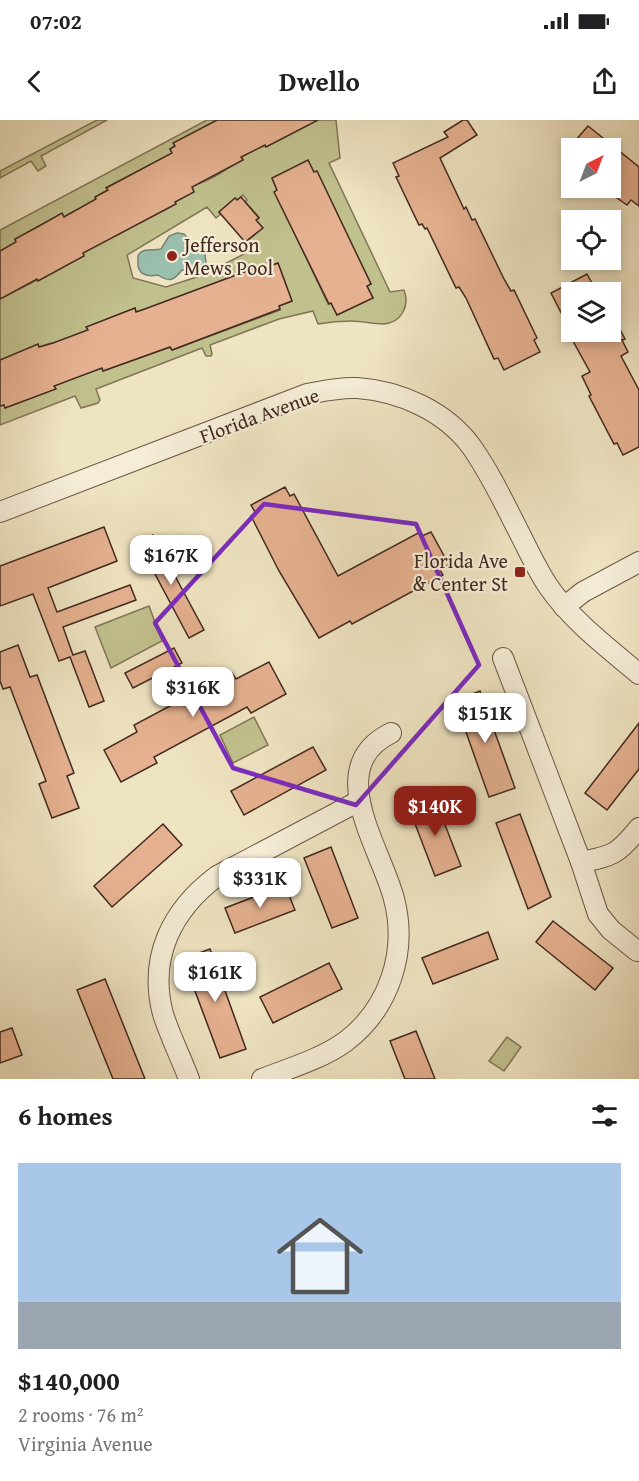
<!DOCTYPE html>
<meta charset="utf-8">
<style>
:root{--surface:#fff;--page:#f2f2f2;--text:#202124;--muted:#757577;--line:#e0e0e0;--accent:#8f2418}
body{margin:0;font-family:"Gentium Book Plus",serif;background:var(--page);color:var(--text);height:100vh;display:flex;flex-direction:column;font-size:22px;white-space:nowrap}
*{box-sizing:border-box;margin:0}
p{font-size:20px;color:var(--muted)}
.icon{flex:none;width:33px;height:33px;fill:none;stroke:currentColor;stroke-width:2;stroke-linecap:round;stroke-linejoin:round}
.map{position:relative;height:959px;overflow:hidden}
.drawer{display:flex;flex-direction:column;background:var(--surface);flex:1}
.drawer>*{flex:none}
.needle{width:39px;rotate:42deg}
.tools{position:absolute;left:561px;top:18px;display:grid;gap:12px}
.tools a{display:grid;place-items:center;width:60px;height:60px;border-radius:0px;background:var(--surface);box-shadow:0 3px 9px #0003;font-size:30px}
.price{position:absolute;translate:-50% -51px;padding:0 14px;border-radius:12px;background:#fff;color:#222;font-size:20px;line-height:39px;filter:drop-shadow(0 2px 3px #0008)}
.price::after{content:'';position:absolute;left:50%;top:36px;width:18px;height:14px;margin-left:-9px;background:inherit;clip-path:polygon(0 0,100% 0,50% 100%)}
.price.current{background:var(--accent);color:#fff}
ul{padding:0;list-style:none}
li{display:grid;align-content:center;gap:12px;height:318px;padding:0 18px}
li+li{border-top:2px solid var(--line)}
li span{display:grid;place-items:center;height:186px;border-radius:0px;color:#555}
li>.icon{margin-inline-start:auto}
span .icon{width:108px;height:108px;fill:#fffc;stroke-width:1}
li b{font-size:26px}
h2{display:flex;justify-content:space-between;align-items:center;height:72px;padding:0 18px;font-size:26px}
.status{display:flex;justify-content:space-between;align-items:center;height:42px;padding:0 30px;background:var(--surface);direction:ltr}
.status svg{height:16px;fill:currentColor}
header{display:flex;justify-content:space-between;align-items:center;height:78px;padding:0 18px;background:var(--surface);font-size:27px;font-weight:700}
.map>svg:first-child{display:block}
.green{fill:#c1c18e;stroke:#827557;stroke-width:1.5;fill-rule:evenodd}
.water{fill:#9bbfad;stroke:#778375;stroke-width:1.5}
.building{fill:#e5b190;stroke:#422920;stroke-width:1.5}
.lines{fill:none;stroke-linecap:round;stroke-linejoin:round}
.minor-casing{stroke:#6d5848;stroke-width:22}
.minor{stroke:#f5edd7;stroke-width:20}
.marked{fill:none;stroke:#7b2cbf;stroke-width:4.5;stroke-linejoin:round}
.poi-dot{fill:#8f2418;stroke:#f5edd7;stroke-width:2}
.labels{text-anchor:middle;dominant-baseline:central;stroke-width:4.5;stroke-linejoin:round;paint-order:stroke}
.poi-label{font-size:20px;fill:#422920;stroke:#f5edd7;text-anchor:start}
.street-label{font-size:20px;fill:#422920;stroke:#f5edd7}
</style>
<div class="status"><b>07:02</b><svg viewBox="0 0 49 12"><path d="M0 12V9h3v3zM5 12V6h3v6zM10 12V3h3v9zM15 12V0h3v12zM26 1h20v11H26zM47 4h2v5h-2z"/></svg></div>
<header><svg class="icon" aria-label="back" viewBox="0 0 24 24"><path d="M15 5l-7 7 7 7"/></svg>Dwello<svg class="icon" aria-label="share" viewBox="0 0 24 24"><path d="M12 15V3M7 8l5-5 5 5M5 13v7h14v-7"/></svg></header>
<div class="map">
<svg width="639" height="959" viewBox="0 0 639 959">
<rect width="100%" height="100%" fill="#efe4c2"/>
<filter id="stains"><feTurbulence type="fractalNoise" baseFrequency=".00333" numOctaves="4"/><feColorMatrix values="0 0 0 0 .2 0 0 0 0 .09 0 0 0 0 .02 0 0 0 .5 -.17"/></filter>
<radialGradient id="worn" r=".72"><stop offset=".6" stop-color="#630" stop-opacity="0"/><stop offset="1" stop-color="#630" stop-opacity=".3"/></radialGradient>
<g class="green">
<path d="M 97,0 L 107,0 L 41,36 L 46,46 L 38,51 L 31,41 L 0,58 L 0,51 Z"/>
<path d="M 207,0 L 217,0 L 174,24 L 175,26 L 170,29 L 173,35 L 154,43 L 107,67 L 108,70 L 95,77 L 115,116 L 176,84 L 175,82 L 190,65 C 208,64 227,48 243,39 L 241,37 L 265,25 L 266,27 L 313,2 L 313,0 L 336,0 L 340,38 L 329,43 L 390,172 L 404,170 C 410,185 402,203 383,204 C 373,204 362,201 351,201 C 340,201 329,202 318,204 L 313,191 L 279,199 L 210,225 L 212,234 L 211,236 L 206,236 L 202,228 L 96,269 L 100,280 L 98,283 L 81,288 L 75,276 L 0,305 L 0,286 L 4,285 L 5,288 L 55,269 L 54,266 L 67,261 L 52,223 L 39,227 L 38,225 L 0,240 L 0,179 L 84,136 L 83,133 L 95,125 L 76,90 L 64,97 L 62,94 L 15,119 L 16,122 L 0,131 L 0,110 ZM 308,41 L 371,164 L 367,166 L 373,178 L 337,195 L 331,183 L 328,184 L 275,72 L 277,70 L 272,58 ZM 243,75 L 247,80 L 245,82 L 259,97 L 256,100 L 262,108 L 246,122 L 244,120 L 238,125 L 244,134 L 203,155 L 166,167 L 133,158 L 127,135 L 207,87 L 216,98 L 221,94 L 219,92 L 235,78 L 237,80 ZM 278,143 L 292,181 L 279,186 L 280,190 L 172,230 L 170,227 L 103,251 L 102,248 L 89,252 L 75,215 L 88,210 L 87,207 L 135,188 L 136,192 L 142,190 L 144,194 L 263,145 L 265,148 Z"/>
<path d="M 149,486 L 162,521 L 111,548 L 95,507 Z"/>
<path d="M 254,597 L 268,625 L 233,643 L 220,615 Z"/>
<path d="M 507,917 L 521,927 L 504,951 L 489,941 Z"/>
</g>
<path class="water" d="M 177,113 L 184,114 C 187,117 190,123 194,125 C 205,132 205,129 206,144 C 198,154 193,150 182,150 C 174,160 170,163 158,155 C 147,157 137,155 138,141 C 138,136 137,136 141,132 C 147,128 155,131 161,129 L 169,116 Z"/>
<g class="building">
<path d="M 217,0 L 318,0 L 266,27 L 265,25 L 241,37 L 243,40 L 192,67 L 194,72 L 175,82 L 176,84 L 83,133 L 84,136 L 38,161 L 37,159 L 0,179 L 0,131 L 16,122 L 15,119 L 39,106 L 62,93 L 64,97 L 96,79 L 95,77 L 108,70 L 106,68 L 172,33 L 170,29 L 175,26 L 173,23 Z"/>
<path d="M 463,0 L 467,0 L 477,15 L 440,38 L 464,89 L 466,87 L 472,100 L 475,99 L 504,159 L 511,171 L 514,170 L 537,218 L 534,220 L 540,232 L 504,250 L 498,238 L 494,239 L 466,178 L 459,167 L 456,168 L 427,108 L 425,109 L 422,104 L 419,105 L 396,57 L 399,56 L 393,43 L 448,17 L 444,12 Z"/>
<path d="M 588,6 L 639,47 L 639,86 L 631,80 L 627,85 L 610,73 L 610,28 L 569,28 Z"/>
<path d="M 308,40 L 314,52 L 317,51 L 371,164 L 367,166 L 373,178 L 337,195 L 331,183 L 329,184 L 274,72 L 277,70 L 272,58 Z"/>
<path d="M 241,77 L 259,98 L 256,100 L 263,108 L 245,122 L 219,92 L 235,78 L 237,80 Z"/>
<path d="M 278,143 L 292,181 L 279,186 L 280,189 L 172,230 L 170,227 L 103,251 L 102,248 L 54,266 L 56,269 L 5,288 L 4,285 L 0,286 L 0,240 L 38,224 L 39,227 L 53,223 L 88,210 L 86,207 L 135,188 L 136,192 L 142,190 L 263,145 L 265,148 Z"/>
<path d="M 587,154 L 597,172 L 572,172 L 572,212 L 610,212 L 610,190 L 625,219 L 622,220 L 628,232 L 621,236 L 639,270 L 639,327 L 623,335 L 617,323 L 614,324 L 589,276 L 591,275 L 582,256 L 590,252 L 568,212 L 571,212 L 551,173 Z"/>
<path d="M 285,367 L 290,376 L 294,374 L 338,456 L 420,412 L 422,416 L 431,412 L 449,445 L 440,450 L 443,455 L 352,504 L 350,501 L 319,518 L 279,451 L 251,396 L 256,394 L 251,385 Z"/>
<path d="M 104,407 L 117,441 L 48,468 L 57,492 L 130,465 L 136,480 L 63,507 L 73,535 L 85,531 L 104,581 L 89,587 L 70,537 L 59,541 L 33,474 L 0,486 L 0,446 Z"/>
<path d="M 153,415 L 204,510 L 189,518 L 138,422 Z"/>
<path d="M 18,525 L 30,557 L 37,555 L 74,653 L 67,656 L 79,688 L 52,698 L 39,664 L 46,661 L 10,567 L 3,569 L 0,561 L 0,532 Z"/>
<path d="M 174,528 L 182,543 L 133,568 L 125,553 Z"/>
<path d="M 269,542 L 286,574 L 251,593 L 247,587 L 154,637 L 157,643 L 121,662 L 104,630 L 137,612 L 134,605 L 232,553 L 236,559 Z"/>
<path d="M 480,571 L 515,668 L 489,677 L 455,581 Z"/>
<path d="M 639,603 L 639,649 L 607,690 L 585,673 Z"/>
<path d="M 313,627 L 326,650 L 244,695 L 231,671 Z"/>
<path d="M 435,679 L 461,746 L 435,756 L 409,688 Z"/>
<path d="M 520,694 L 551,777 L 528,789 L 496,703 Z"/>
<path d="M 163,704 L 182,725 L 112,787 L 94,766 Z"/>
<path d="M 331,727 L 358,798 L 332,808 L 304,738 Z"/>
<path d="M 285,765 L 295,790 L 235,813 L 225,788 Z"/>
<path d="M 553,801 L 613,848 L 595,870 L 536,822 Z"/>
<path d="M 488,812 L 498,839 L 433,864 L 422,838 Z"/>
<path d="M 210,829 L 246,929 L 220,938 L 183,839 Z"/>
<path d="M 329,843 L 342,869 L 273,903 L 260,877 Z"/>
<path d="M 105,859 L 145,959 L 113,959 L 77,870 Z"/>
<path d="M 12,908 L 22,935 L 0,943 L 0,912 Z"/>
<path d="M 416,911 L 435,959 L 405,959 L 390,921 Z"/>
</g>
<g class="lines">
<defs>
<g id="minor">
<path d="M 0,392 L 307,274 C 323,271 340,267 357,268 C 400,271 445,291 471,326 C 491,354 506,387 522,418 C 530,434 538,451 548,466 C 572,501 607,527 639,554"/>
<path d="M 564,487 L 583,472 L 639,442"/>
<path d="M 503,538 L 581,742 L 598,794 L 611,810 L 637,831"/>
<path d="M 581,742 C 613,736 618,734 639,708"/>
<path d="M 189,959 C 181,938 170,916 163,894 C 148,837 172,790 217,756 L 359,681"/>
<path d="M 262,959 C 290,948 321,939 345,922 C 389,889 408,832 394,779 C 381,728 322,647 391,613"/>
</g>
</defs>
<use href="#minor" class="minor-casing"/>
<use href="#minor" class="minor"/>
</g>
<path class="marked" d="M 264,384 L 416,404 L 479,545 L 356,685 L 233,648 L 155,503 Z"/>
<g class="poi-dot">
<circle cx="172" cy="136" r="6"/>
<rect x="514" y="446" width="12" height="12" rx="3"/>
</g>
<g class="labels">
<g class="poi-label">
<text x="184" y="124">Jefferson<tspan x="184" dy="23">Mews Pool</tspan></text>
<text x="508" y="440" text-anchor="end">Florida Ave<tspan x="508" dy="23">&amp; Center St</tspan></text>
</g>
<g class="street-label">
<text transform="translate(259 295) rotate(-20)">Florida Avenue</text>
</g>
</g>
<rect width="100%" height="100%" filter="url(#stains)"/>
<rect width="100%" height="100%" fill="url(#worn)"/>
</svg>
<div class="tools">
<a><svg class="needle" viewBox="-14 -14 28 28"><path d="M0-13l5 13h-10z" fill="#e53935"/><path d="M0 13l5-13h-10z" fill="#757577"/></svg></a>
<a><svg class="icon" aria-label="locate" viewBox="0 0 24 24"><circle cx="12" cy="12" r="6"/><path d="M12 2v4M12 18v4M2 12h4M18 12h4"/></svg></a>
<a><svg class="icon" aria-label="layers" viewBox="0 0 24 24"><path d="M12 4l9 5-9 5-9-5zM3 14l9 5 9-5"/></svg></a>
</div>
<b class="price" style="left:171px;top:466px">$167K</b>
<b class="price" style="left:193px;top:598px">$316K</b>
<b class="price" style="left:485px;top:624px">$151K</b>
<b class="price current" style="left:435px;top:717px">$140K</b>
<b class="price" style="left:260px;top:789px">$331K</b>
<b class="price" style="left:215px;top:883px">$161K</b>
</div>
<section class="drawer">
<h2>6 homes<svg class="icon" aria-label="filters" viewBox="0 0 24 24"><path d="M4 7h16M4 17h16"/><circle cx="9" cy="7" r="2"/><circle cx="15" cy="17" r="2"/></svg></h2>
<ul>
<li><span style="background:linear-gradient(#a9c7e8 75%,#9aa5b1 0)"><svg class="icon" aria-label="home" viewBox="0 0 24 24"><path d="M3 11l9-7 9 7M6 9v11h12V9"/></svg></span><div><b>$140,000</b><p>2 rooms · 76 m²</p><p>Virginia Avenue</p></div></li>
</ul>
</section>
